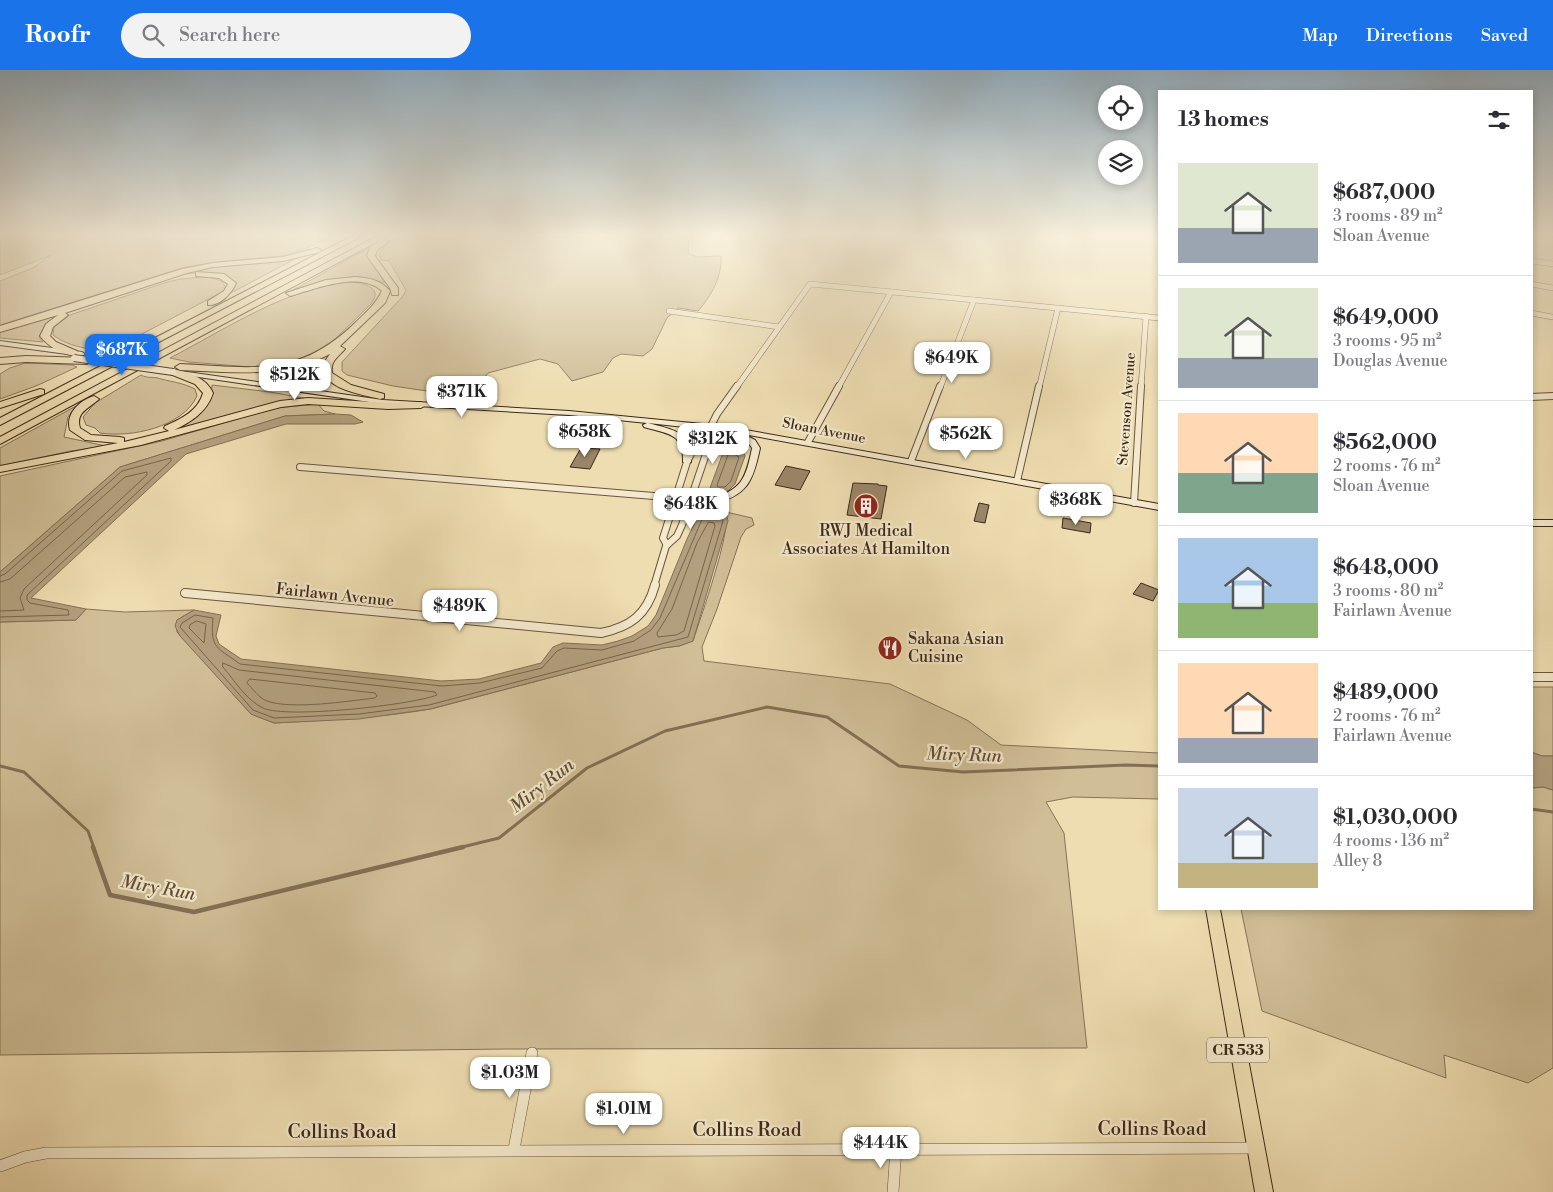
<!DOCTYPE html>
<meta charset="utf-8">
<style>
:root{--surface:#fff;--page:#f2f2f3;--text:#2b2b33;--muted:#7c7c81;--line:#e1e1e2;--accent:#1a73e8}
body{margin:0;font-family:"Libre Bodoni",serif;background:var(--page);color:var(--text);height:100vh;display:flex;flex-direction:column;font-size:19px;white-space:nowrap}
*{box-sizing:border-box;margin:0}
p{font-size:16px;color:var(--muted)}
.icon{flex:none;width:28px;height:28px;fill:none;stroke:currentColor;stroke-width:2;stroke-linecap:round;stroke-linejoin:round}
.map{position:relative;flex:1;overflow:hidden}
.drawer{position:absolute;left:1158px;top:20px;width:375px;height:820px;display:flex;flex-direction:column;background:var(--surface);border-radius:0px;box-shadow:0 2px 8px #0003}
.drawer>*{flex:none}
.buttons{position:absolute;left:1098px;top:15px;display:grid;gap:10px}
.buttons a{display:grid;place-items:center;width:45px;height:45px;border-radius:50%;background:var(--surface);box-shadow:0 2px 8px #0003;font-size:25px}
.price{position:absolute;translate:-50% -42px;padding:0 11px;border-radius:10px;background:#fff;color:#222;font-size:16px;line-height:32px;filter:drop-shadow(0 1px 2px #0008)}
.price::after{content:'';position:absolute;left:50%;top:30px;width:15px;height:11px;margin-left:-8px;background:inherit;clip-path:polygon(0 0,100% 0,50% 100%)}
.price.selected{background:var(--accent);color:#fff}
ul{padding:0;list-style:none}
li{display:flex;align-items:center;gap:15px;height:125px;padding:0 20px}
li+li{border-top:1px solid var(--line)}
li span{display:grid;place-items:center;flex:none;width:140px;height:100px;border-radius:0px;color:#555}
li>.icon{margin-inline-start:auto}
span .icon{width:60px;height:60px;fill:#fffc;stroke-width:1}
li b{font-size:21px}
h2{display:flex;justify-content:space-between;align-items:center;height:60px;padding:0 20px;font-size:21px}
header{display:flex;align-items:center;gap:30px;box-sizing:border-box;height:70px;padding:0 25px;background:var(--accent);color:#fff}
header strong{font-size:24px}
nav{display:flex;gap:28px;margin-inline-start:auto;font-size:18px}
.search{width:350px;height:45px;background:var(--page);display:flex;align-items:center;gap:12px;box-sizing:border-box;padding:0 18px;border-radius:28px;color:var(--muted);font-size:19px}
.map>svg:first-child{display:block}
.green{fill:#d0be97;stroke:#867358}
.water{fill:#b29f7d;stroke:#836f55}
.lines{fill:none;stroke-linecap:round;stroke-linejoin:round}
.shore{stroke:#78644a;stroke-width:1}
.stream-far1{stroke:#836f55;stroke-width:3}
.stream{stroke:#836f55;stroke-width:4.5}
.building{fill:#998668;stroke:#3d2818}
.minor-far3-casing{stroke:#69553e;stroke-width:6}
.minor-far2-casing{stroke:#69553e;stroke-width:8}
.minor-far1-casing{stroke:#69553e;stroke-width:10}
.minor-casing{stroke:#69553e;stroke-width:12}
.secondary-casing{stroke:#3d2818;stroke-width:2}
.primary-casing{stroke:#3d2818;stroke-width:2}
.motorway-casing{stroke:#3d2818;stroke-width:2}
.minor-far3{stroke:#f4e9cc;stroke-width:5}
.minor-far2{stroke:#f4e9cc;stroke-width:6}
.minor-far1{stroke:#f4e9cc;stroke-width:8}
.minor{stroke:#f4e9cc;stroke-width:11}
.secondary{fill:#f4e9cc;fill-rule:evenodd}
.primary{fill:#eeddb1;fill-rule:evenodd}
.motorway{fill:#eeddb1;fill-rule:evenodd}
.secondary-bridge-casing{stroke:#3d2818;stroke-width:8;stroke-linecap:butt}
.secondary-bridge{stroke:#f4e9cc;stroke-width:6}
.labels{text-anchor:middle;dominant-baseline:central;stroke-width:4.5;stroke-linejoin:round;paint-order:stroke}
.far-street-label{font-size:14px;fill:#3d2818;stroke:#f4e9cc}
.shield{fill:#f4e9cc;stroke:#74624e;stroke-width:1}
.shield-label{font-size:15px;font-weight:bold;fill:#3d2818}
.poi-label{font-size:16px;fill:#3d2818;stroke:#f4e9cc}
.street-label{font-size:16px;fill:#3d2818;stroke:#f4e9cc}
.water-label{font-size:18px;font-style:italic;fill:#604c36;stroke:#f4e9cc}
.near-street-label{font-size:19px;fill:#3d2818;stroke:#f4e9cc}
</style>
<header>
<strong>Roofr</strong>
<div class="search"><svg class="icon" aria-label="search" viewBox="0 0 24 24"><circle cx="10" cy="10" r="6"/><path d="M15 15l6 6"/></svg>Search here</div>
<nav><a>Map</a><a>Directions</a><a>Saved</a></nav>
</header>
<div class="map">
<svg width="1553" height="1122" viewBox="0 0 1553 1122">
<rect width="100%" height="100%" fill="#eeddb1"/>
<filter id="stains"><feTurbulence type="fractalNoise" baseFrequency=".004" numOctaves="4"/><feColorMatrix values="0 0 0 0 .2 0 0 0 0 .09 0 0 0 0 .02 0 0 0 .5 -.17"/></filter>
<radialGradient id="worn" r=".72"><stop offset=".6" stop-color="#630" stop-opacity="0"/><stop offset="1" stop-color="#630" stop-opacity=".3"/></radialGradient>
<g class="green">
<path d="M 0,166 L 333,166 L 307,178 L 281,186 L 217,192 L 182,198 L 0,255 L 0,211 L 33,198 L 51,185 L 0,205 Z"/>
<path d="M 401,166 L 689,166 L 688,183 L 697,187 L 721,186 C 722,206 712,225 698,241 L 678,238 L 667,248 L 652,279 L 643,286 L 621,284 L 613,288 L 603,302 L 572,311 L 558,294 L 540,289 L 488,303 L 472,323 L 461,326 L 393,316 L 347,305 L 342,301 L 342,292 L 403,226 L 406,220 L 389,191 L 381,190 L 379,184 L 384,176 Z"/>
<path d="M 376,174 L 369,188 L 385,213 C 353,205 324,211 293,220 Z"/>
<path d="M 297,188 L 229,224 L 236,215 C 225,197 196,203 178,205 L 209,197 L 253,194 Z"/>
<path d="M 204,207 C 213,208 225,209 226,220 L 119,276 C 99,283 70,278 53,265 L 54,257 L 70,245 L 164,213 L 180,209 Z"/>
<path d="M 349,212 C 359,213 369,213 375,222 L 375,227 L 371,234 L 325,279 L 294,291 L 251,297 L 189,292 L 170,288 C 224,260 288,217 349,212 Z"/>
<path d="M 64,242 L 47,253 L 39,267 L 43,272 L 0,268 L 0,260 Z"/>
<path d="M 330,284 L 320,299 L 329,312 L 257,302 L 292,297 Z"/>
<path d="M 25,293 L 72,295 L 77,297 L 36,316 L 0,329 L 0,304 L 10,298 Z"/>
<path d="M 141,305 C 148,309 154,306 161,309 C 173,312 183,313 195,319 L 197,326 C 183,357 131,368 100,363 L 95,358 L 86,355 L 83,347 L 95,333 Z"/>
<path d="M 212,315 L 270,322 L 309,329 L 285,331 L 172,360 C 190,349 212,339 212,315 Z"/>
<path d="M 318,334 L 324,341 L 335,344 L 285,346 L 120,397 L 0,502 L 0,406 L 162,371 L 275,338 Z"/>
<path d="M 76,336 L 68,347 L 64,367 L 106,376 L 71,381 L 0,396 L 0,378 Z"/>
<path d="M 726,442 L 752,448 L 754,455 L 746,459 L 741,467 L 717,539 L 702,577 L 704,591 L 890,614 L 967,650 L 1001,675 L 1159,683 L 1159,729 L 1073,727 L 1046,732 L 1064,763 L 1087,978 L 508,979 L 0,985 L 0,552 L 76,550 L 86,539 L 125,542 L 194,540 L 177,550 L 177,562 L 251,644 L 274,653 C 326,650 378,648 431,639 L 663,578 L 679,576 L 693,571 C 701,546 731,463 726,442 Z"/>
<path d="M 1531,617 L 1553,617 L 1553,686 L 1542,686 L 1531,682 Z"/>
<path d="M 1543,717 L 1553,720 L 1553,998 L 1528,1013 L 1444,985 L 1446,1008 L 1262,941 L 1241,839 L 1531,839 L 1531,718 Z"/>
</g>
<g class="water">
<path d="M 335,344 L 351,345 L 363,352 L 355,354 L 286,354 L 186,384 L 31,528 L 86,539 L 76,550 L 0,552 L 0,502 L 120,397 L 285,346 Z"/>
<path d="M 727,378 L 742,380 L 745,386 L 735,414 L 728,421 L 714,422 L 710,418 L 724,380 Z"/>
<path d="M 705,441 L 726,442 L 728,451 L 693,571 L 679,576 L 663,578 L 430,639 L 359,649 L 274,653 L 251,644 L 180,566 L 175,556 L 177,550 L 194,540 L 221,545 L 216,566 L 219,574 L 241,589 L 441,611 L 479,609 L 541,593 L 553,577 L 563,573 L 602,575 L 618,571 L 632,566 L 648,556 L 656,545 L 687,469 L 700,442 Z"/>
<path d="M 1531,682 L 1542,686 L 1553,686 L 1553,720 L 1543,717 L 1531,718 Z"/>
</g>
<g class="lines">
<g class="shore">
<path d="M 732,383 L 739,387 L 731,411 L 725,417 L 718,417 L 717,415 L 728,385 Z"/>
<path d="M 706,446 L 721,447 L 723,451 L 688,567 L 429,635 L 359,644 L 274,648 L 253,640 L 180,557 L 182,553 L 195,545 L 213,548 C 210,579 217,577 240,594 L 442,616 L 480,613 L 542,598 L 557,581 L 564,578 L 602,580 L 634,571 L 651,560 L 660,548 L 703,447 Z"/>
<path d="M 709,452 L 714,453 L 715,456 L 684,561 L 676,565 L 658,567 L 657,563 L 672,539 L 697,473 Z"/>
<path d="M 0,506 L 5,504 L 122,401 L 171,388 L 171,391 L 27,525 L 27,530 L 30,533 L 68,540 L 69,545 L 0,547"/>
<path d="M 0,512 L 10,509 L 125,407 L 147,402 L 147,405 L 24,519 L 20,528 L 24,540 L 0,541"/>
<path d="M 197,551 L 206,554 L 204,573 L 189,558 L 190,555 Z"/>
<path d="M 223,593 L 239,600 L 435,622 L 437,625 C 411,635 287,649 263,638 C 246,630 235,611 223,597 Z"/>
<path d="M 250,609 L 375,623 L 377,626 L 375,628 C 348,631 292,640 267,631 C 259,628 253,619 247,613 Z"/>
</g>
<g class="stream-far1">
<path d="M 0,696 L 24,702 L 88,761 L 94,778"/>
<path d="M 1531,739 L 1553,742"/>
<path d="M 458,778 L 499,768 L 587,698 L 665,661 L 767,637 L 827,647 L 899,696 L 963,702 L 1126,695 L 1159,696"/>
</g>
<path class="stream" d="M 93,777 L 110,825 L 194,842 L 463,777"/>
</g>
<g class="building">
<path d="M 581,378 L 600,379 L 590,399 L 570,397 Z"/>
<path d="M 786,396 L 810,401 L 800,420 L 775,415 Z"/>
<path d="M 853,413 L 878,414 L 878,415 L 887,416 L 881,449 L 847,445 Z"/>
<path d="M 979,433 L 989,435 L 985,453 L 974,451 Z"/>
<path d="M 1063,448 L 1091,453 L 1090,463 L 1062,458 Z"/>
<path d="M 1141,513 L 1159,520 L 1153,531 L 1133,524 Z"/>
</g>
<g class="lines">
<defs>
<g id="minor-far3">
<path d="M 1531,191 L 1553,194"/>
<path d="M 1531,214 L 1553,218"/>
<path d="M 669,241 L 779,257"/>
<path d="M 1531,243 L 1553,247"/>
<path d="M 736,318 L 810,214 L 1159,248"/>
<path d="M 838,318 L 891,222"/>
<path d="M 940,318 L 974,230"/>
<path d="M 1039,318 L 1058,238"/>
<path d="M 1141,318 L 1146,246"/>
</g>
<g id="minor-far2">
<path d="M 1531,327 L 1553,326"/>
<path d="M 808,372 L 839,316"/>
<path d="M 911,391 L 940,316"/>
<path d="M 300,397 L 690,429"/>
<path d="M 1017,411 L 1039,316"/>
<path d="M 1134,433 L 1141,316"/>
<path d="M 667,475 L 663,468 L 687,392 L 699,368 L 711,356 L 717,344 L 737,316"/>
<path d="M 654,516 L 666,476 L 677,466 L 682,455 L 707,381 L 711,356"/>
</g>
<g id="minor-far1">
<path d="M 185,523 L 601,563 C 630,557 647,545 655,515"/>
<path d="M 1531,607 L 1553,607"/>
</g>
<g id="minor">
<path d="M 514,1079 L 532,983"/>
<path d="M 0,1096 L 25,1087 L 46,1083 L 1256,1078"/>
<path d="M 893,1122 L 896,1078"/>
</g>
<g id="secondary">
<path d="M 0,271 L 82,282 L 85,284 L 82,286 L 0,275 Z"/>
<path d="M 180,301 L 383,330 L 569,341 L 723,356 L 1159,434 L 1159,440 L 743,364 L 755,370 L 760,378 C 753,412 747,426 712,434 L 709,433 L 709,429 C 741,421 746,409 752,378 L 749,374 L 730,362 L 648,353 C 674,360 691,361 691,392 L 687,394 L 683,392 C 684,363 668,364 644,357 L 643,355 L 647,353 L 569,345 L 383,334 L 178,304 L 178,302 Z"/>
<rect x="1531" y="450" width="22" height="6"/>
</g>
<path id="primary" d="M 1206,839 L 1220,839 L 1273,1122 L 1255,1122 Z"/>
<g id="motorway">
<path d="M 352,166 L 362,166 L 0,355 L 0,348 Z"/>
<path d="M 377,166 L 387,166 L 382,169 L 389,171 L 377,180 L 375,186 L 398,218 L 398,225 L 392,225 L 390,218 L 367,186 L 370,177 L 382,169 L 0,374 L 0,367 Z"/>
<path d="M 317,178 L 321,180 L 320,182 L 283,191 L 213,197 L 187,203 L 65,243 L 68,245 L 53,257 L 50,266 L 56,272 L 77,281 L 77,285 C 64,287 48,276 40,266 L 46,254 L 58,245 L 0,262 L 0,256 L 182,199 L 213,193 L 283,187 Z"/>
<path d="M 196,202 L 224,204 L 236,213 C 232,223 220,236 208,235 L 208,231 L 224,221 L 228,214 L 219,208 L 196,206 Z"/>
<path d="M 355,207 C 370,208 380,210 390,221 L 385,233 L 340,276 L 345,279 C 338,287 330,291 332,303 L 351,315 L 384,324 L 384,328 L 380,329 C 361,324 326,320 321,297 L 330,284 C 282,309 232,302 180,300 L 175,297 L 180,294 C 253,297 297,309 355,253 C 365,243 376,234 382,221 C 360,200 315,219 290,226 L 286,223 L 326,210 Z"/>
<path d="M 26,286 L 87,288 L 92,291 L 87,294 L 26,292 L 0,294 L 0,288 Z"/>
<path d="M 173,299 C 189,303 206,307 213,323 C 207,342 191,352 174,360 L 280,331 L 308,328 L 388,333 L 421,332 L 426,335 L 421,338 L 388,339 L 308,334 L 281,337 L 141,375 L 0,402 L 0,396 L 118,373 L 85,370 L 70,360 C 65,344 80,330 94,326 L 99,329 C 90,338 75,342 80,358 L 91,365 L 120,367 L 124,368 L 124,372 L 169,361 L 164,358 L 165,356 C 181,349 198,341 203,323 L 195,314 L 170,304 L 170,300 Z"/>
<path d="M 40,319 L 44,320 L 44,324 L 0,338 L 0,332 Z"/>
</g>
</defs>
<use href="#minor-far3" class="minor-far3-casing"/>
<use href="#minor-far2" class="minor-far2-casing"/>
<use href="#minor-far1" class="minor-far1-casing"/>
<use href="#minor" class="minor-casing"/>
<use href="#secondary" class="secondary-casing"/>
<use href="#primary" class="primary-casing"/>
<use href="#motorway" class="motorway-casing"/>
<use href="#minor-far3" class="minor-far3"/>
<use href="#minor-far2" class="minor-far2"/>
<use href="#minor-far1" class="minor-far1"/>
<use href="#minor" class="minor"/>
<use href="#secondary" class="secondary"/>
<use href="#primary" class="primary"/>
<use href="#motorway" class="motorway"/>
<defs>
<path id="secondary-bridge" d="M 74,288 L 173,302"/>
</defs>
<use href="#secondary-bridge" class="secondary-bridge-casing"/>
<use href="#secondary-bridge" class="secondary-bridge"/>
</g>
<linearGradient id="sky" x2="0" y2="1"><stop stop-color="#92acbd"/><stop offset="0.51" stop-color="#f7f0dc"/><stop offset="1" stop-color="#f7f0dc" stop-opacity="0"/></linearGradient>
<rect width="1553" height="323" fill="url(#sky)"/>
<defs>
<symbol id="building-disc" viewBox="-11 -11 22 22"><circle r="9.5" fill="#8f2418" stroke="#f4e9cc"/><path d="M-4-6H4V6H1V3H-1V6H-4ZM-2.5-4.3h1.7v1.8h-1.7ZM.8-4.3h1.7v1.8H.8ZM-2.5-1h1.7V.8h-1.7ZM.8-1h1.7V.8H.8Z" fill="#fff"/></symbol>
<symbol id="restaurant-disc" viewBox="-11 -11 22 22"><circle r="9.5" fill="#8f2418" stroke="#f4e9cc"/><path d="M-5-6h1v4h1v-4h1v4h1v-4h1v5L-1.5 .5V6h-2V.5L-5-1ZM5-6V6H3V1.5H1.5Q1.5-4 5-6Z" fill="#fff"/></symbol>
</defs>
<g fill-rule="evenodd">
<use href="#building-disc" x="852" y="422" width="28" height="28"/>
<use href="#restaurant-disc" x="876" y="564" width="28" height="28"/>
</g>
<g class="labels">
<g class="far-street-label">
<text transform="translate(1127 339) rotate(-86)">Stevenson Avenue</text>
<text transform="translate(824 361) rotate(11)">Sloan Avenue</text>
</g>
<rect class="shield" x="1207" y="967.5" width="62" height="25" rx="4"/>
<g class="shield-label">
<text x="1238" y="980">CR 533</text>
</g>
<g class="poi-label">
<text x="866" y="461">RWJ Medical<tspan x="866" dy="18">Associates At Hamilton</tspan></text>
<text x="908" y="569" text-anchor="start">Sakana Asian<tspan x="908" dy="18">Cuisine</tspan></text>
</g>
<g class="street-label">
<text transform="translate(335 525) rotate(6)">Fairlawn Avenue</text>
</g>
<g class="water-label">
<text transform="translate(964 685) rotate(2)">Miry Run</text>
<text transform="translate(542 716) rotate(-38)">Miry Run</text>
<text transform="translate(158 818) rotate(10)">Miry Run</text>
</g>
<g class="near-street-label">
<text x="1152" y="1059">Collins Road</text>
<text x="747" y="1060">Collins Road</text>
<text x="342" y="1062">Collins Road</text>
</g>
</g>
<rect width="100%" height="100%" filter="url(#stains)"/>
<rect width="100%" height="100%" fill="url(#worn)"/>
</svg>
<div class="buttons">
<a><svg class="icon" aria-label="locate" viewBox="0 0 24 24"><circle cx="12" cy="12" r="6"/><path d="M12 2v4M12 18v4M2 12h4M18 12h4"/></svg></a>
<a><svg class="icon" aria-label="layers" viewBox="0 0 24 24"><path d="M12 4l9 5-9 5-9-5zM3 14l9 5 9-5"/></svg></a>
</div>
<b class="price selected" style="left:122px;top:306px">$687K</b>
<b class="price" style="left:952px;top:314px">$649K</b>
<b class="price" style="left:295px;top:331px">$512K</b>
<b class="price" style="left:462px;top:348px">$371K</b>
<b class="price" style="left:585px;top:388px">$658K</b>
<b class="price" style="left:966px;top:390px">$562K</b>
<b class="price" style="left:713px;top:395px">$312K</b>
<b class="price" style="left:1076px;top:456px">$368K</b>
<b class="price" style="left:691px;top:460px">$648K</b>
<b class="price" style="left:460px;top:562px">$489K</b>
<b class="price" style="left:510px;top:1029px">$1.03M</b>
<b class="price" style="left:624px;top:1065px">$1.01M</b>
<b class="price" style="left:881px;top:1099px">$444K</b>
<section class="drawer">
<h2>13 homes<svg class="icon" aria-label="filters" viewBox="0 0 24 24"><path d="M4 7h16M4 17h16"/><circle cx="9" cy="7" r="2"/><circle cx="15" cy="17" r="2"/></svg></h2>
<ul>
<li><span style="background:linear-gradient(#dfe7d0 65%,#9aa5b1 0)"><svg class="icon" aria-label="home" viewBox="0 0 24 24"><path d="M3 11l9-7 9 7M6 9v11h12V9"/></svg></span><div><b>$687,000</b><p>3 rooms · 89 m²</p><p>Sloan Avenue</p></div></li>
<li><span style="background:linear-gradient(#dfe7d0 70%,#9aa5b1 0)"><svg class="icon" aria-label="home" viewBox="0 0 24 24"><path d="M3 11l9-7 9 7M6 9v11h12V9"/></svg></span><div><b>$649,000</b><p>3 rooms · 95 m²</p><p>Douglas Avenue</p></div></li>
<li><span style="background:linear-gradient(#ffd9b3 60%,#7fa58c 0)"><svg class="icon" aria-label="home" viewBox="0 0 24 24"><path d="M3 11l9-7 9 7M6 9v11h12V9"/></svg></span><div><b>$562,000</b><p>2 rooms · 76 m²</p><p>Sloan Avenue</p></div></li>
<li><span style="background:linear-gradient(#a9c7e8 65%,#8fb573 0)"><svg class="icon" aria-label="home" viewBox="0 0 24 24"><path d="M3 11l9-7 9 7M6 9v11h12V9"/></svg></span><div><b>$648,000</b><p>3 rooms · 80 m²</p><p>Fairlawn Avenue</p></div></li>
<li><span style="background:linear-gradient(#ffd9b3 75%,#9aa5b1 0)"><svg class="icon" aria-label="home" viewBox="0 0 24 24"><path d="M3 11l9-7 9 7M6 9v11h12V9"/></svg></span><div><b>$489,000</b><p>2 rooms · 76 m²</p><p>Fairlawn Avenue</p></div></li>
<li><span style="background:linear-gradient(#c9d6e8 75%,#c2b280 0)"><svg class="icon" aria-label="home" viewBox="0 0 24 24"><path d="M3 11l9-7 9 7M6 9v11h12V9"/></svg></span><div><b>$1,030,000</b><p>4 rooms · 136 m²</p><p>Alley 8</p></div></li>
</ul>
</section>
</div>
